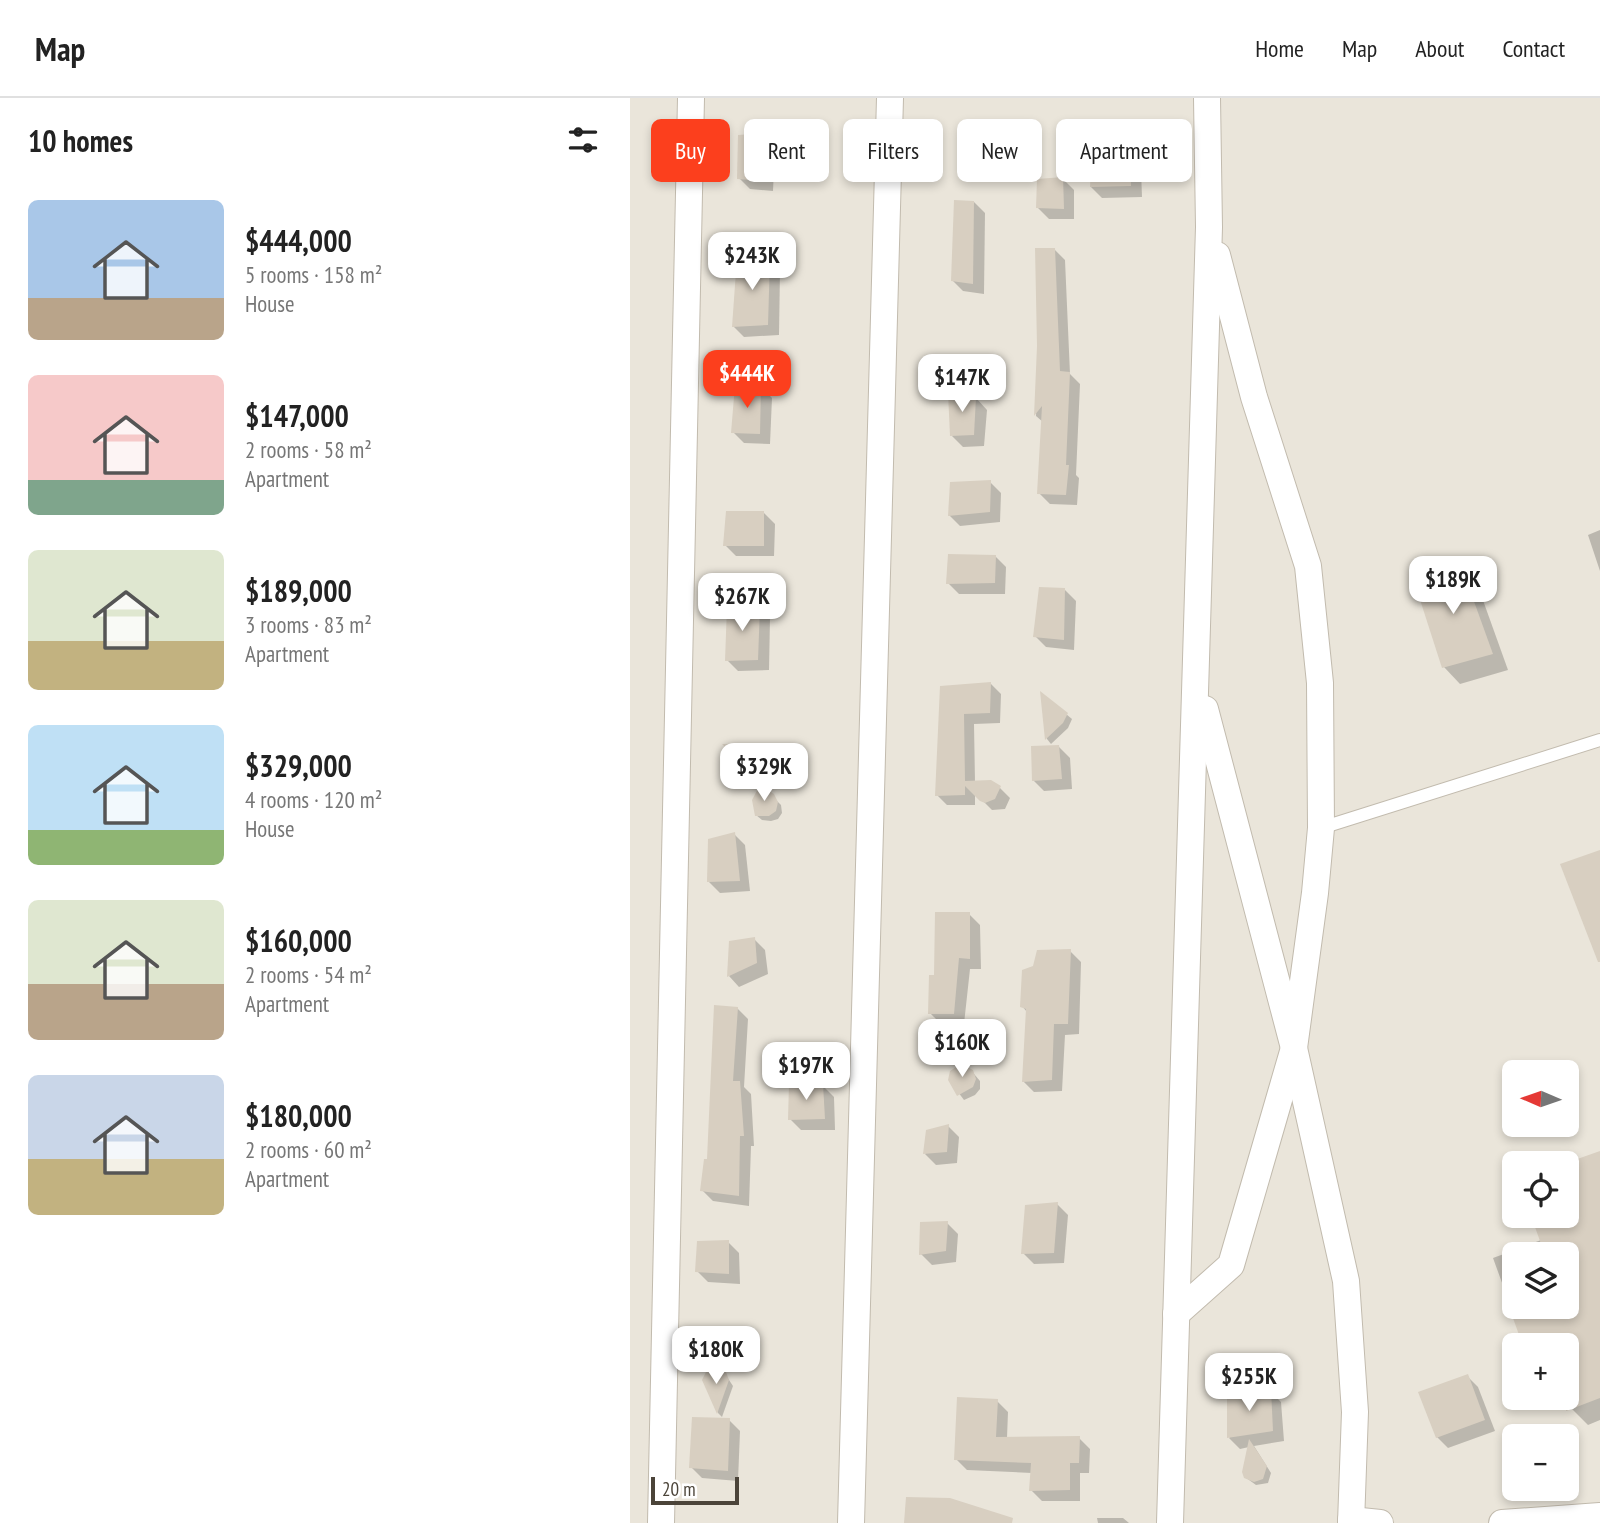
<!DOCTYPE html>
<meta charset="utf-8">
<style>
:root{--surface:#fff;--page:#f2f2f2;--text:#222;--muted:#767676;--line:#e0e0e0;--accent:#fc3f1d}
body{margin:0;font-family:"PT Sans Narrow",sans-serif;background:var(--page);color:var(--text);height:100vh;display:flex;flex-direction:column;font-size:26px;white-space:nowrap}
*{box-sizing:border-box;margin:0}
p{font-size:23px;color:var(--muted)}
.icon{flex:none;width:38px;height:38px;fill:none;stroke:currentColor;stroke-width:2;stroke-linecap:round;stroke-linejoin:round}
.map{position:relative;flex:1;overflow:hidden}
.side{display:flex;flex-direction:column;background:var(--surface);width:630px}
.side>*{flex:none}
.banner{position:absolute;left:21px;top:21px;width:665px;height:63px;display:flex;gap:14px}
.needle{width:46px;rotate:272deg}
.fabs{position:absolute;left:872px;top:962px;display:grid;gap:14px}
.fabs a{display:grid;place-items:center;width:77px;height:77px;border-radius:10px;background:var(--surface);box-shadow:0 4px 10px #0003;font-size:35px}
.scale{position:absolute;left:21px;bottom:18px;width:88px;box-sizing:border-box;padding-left:7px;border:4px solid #4b4439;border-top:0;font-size:19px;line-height:24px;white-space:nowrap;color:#4b4439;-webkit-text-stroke:5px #fff;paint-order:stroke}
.price{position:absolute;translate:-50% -60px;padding:0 16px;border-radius:14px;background:#fff;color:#222;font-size:23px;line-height:46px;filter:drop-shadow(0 2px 4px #0008)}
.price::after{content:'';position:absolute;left:50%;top:42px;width:21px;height:16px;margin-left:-10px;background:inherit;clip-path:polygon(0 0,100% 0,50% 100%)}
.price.selected{background:var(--accent);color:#fff}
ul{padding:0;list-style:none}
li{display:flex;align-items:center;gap:21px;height:175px;padding:0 28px}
li span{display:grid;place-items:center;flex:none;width:196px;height:140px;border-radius:10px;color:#555}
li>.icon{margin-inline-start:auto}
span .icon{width:84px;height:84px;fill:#fffc;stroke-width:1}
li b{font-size:30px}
h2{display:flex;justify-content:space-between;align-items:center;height:84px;padding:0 28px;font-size:30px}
.tag{padding:0 24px;border-radius:10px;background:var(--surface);box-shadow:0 4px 10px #0003;font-size:24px;line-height:63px}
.tag.selected{background:var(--accent);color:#fff}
header{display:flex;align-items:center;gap:42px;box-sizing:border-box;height:98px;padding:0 35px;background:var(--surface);border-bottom:2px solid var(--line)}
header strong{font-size:33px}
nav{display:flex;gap:38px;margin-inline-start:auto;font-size:24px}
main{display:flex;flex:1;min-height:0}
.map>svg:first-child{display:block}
.residential{fill:#eae5da;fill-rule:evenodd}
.shadow{fill:#0003;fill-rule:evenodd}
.building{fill:#d8cfc1}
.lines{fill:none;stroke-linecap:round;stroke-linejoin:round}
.lane-casing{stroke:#c2bbae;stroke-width:14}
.street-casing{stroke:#c2bbae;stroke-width:28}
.lane{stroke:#fff;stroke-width:12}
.street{stroke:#fff;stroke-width:26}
</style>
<header>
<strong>Map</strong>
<nav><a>Home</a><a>Map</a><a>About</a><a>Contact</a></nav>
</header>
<main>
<section class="side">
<h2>10 homes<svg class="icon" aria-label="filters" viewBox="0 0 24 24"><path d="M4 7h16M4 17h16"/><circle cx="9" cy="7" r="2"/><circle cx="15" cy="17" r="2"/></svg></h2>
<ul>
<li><span style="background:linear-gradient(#a9c7e8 70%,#b9a48a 0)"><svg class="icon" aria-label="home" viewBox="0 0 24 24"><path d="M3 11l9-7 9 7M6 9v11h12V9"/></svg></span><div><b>$444,000</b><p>5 rooms · 158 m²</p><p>House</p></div></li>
<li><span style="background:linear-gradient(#f6c9c9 75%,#7fa58c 0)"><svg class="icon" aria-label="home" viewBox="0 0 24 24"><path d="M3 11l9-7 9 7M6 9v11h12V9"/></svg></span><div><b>$147,000</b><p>2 rooms · 58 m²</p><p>Apartment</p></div></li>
<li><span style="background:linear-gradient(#dfe7d0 65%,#c2b280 0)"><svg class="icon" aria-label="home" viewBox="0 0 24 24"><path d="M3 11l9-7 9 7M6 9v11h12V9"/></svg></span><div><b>$189,000</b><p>3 rooms · 83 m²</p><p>Apartment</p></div></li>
<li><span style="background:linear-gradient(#bfe0f5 75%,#8fb573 0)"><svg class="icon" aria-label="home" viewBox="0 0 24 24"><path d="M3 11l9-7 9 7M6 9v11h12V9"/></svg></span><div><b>$329,000</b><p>4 rooms · 120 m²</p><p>House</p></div></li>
<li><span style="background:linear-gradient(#dfe7d0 60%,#b9a48a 0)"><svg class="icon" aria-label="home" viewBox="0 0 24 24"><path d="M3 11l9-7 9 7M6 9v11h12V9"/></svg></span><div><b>$160,000</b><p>2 rooms · 54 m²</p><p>Apartment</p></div></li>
<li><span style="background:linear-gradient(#c9d6e8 60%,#c2b280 0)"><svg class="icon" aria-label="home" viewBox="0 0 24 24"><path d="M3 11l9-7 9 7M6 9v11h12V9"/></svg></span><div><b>$180,000</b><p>2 rooms · 60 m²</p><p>Apartment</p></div></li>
</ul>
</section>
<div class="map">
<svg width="970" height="1425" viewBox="0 0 970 1425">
<rect width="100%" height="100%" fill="#f6f3ec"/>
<path class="residential" d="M 0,0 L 970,0 L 970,1425 L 0,1425 ZM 884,975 L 936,975 L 936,1027 L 884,1027 ZM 884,1066 L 936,1066 L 936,1118 L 884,1118 ZM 884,1157 L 936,1157 L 936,1209 L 884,1209 ZM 884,1248 L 936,1248 L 936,1300 L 884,1300 ZM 884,1339 L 936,1339 L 936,1391 L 884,1391 Z"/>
<g class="shadow">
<path d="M 499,33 L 510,45 L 512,99 L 472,100 L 461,89 Z"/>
<path d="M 134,37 L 145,48 L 143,93 L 120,91 L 109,80 Z"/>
<path d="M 433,81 L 444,92 L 444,121 L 419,121 L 408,110 Z"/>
<path d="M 344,104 L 355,115 L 354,196 L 333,193 L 322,182 Z"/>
<path d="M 424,151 L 435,162 L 440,276 L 450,286 L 446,377 L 449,380 L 447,407 L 420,406 L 409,395 L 413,324 L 406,318 L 408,248 Z"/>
<path d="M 139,161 L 150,172 L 149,237 L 114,239 L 103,228 Z"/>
<path d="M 131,289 L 142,300 L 140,346 L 114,345 L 103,334 Z"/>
<path d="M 346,300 L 357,312 L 354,348 L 333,349 L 322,338 Z"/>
<path d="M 360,384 L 371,395 L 370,424 L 330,428 L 319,417 Z"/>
<path d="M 134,415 L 145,426 L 144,458 L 106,458 L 95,447 Z"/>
<path d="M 970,432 L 970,473 L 958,437 Z"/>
<path d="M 365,458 L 376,469 L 375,496 L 329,496 L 318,485 Z"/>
<path d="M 828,464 L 845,480 L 878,572 L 830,586 L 814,569 Z"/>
<path d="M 435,492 L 446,503 L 444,552 L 416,549 L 405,538 Z"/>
<path d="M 129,509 L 140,520 L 139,572 L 108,573 L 97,562 Z"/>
<path d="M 361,586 L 371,596 L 370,625 L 344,626 L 345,684 L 370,690 L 380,700 L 375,711 L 362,712 L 345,695 L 345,707 L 317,707 L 307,697 L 312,590 Z"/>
<path d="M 413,597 L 442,621 L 438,630 L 421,646 L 417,641 Z"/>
<path d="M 97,648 L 131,651 L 146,669 L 139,685 L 128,678 Z"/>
<path d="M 429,649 L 440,660 L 442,691 L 414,693 L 403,682 Z"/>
<path d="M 146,702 L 151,707 L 152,715 L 148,721 L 141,723 L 132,722 L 126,717 Z"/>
<path d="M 104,736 L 115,747 L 120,793 L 90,795 L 79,784 Z"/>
<path d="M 339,816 L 350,827 L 351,871 L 340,871 L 334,926 L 311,926 L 300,915 L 306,879 Z"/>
<path d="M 124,841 L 135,852 L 138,876 L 109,889 L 99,878 Z"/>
<path d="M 440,853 L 451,864 L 449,936 L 435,937 L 432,993 L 404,994 L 393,983 L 397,914 L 392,908 Z"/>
<path d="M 107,910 L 118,921 L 114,989 L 121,996 L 124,1048 L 121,1048 L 119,1108 L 83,1103 L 72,1092 Z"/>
<path d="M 339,970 L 350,983 L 350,991 L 345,997 L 334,1002 L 319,982 Z"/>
<path d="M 193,988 L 204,999 L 205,1032 L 171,1032 L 160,1021 Z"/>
<path d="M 318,1028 L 329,1039 L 327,1065 L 306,1067 L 295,1056 Z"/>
<path d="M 970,1054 L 970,1322 L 958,1327 L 941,1310 L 936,1248 L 895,1248 L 863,1160 L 911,1142 L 936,1118 ZM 884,1157 L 936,1157 L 936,1209 L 884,1209 Z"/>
<path d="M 427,1106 L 438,1117 L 434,1165 L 404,1166 L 393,1155 Z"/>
<path d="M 317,1125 L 328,1136 L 326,1164 L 302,1167 L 291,1156 Z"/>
<path d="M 98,1144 L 109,1155 L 110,1186 L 78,1184 L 67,1173 Z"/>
<path d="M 95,1276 L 103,1288 L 92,1319 L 88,1315 L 74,1282 Z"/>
<path d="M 837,1278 L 848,1289 L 865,1333 L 818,1350 L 807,1339 Z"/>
<path d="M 640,1293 L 651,1304 L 654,1343 L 624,1348 L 641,1375 L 638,1385 L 626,1387 L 615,1379 L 619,1349 L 610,1351 L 599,1340 Z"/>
<path d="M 367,1303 L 378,1314 L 377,1340 L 449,1340 L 460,1351 L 459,1375 L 450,1375 L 450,1403 L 412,1403 L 401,1392 L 402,1375 L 337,1372 L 326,1361 Z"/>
<path d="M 99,1322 L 110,1333 L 108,1383 L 72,1380 L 61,1369 Z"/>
<path d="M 467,1420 L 493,1420 L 499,1425 L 468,1425 Z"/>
</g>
<g class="building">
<path d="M 463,32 L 499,32 L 501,88 L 460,89 Z"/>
<path d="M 135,35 L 133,83 L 107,81 L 108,37 Z"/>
<path d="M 433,79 L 434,111 L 406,110 L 407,81 Z"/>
<path d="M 324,102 L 344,103 L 343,186 L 321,183 Z"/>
<path d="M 405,150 L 425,150 L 430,273 L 440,274 L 436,367 L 439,367 L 436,397 L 407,396 L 412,308 L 404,318 L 407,248 Z"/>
<path d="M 107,159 L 140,160 L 138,227 L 102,229 Z"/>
<path d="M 105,287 L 131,287 L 130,336 L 101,335 Z"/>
<path d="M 318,294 L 346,299 L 344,337 L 320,338 Z"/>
<path d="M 361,382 L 360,414 L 318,418 L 320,384 Z"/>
<path d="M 96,413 L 134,413 L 134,448 L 93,448 Z"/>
<path d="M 318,456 L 366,457 L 365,485 L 316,486 Z"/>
<path d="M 829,462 L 863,556 L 812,570 L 784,483 Z"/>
<path d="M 409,489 L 435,490 L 434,542 L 403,539 Z"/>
<path d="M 97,508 L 130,508 L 128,562 L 95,563 Z"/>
<path d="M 361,584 L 360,615 L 334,616 L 335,683 L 361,682 L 371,688 L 365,701 L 355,705 L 350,703 L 335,688 L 335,697 L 305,698 L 310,588 Z"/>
<path d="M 410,593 L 438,615 L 433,625 L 415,642 Z"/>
<path d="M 92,646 L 128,648 L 135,652 L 138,664 L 131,678 L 118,670 Z"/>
<path d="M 429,647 L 432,681 L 402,683 L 401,648 Z"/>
<path d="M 130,687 L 144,696 L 148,704 L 146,713 L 139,718 L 125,718 L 122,702 Z"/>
<path d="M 105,734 L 110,783 L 77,784 L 78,741 Z"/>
<path d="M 970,752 L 970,864 L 968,864 L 930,766 Z"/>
<path d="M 305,814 L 340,814 L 340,861 L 329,860 L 324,916 L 298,916 L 299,877 L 304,877 Z"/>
<path d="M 125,839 L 127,865 L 97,879 L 99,843 Z"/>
<path d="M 441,851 L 438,926 L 424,926 L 422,982 L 392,984 L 396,911 L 390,909 L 392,872 L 403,868 L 407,852 Z"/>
<path d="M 84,907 L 108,909 L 103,983 L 110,983 L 114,1038 L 110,1038 L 109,1098 L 70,1093 L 74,1061 L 77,1061 Z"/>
<path d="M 331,966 L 343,972 L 346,981 L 343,989 L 327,998 L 318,982 L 320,973 Z"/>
<path d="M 159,985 L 193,986 L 195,1021 L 158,1022 Z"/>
<path d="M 319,1026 L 317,1054 L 293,1056 L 296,1032 Z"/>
<path d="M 970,1053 L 970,1300 L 936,1313 L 936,1248 L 893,1248 L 879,1209 L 936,1209 L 936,1157 L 915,1157 L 901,1118 L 936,1118 L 936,1065 Z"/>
<path d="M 428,1104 L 424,1155 L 391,1156 L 395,1107 Z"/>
<path d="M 318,1123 L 316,1153 L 289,1157 L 290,1124 Z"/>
<path d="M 99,1142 L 99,1176 L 65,1174 L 67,1143 Z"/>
<path d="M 84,1270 L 96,1274 L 99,1282 L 87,1316 L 72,1282 L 76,1274 Z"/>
<path d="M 838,1276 L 855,1322 L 806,1340 L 788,1294 Z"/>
<path d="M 641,1291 L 643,1333 L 597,1340 L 597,1296 Z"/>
<path d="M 327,1299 L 368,1301 L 366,1339 L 450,1338 L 449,1365 L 440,1365 L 440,1392 L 399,1393 L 401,1365 L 324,1362 Z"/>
<path d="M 62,1319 L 100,1320 L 98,1373 L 59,1370 Z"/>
<path d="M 619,1341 L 637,1368 L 633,1381 L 624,1384 L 614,1380 L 612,1374 Z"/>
<path d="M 276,1399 L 320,1400 L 383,1420 L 382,1425 L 274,1425 Z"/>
</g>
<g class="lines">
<defs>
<path id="lane" d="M 691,730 L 970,642"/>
<g id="street">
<path d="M 575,611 L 664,950 L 716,1183 L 725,1314 L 721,1425"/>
<path d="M 546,1216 L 601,1167 L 664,950 L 685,795 L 691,730 L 690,585 L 678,468 L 624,299 L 587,157"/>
<path d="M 721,1422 L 750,1425"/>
<path d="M 31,1425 L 61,0"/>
<path d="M 221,1425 L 260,0"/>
<path d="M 540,1425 L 579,129 L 577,0"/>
<path d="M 872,1425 L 970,1418"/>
</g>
</defs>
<use href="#lane" class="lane-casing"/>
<use href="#street" class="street-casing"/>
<use href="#lane" class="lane"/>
<use href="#street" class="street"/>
</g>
</svg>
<div class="fabs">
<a><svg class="needle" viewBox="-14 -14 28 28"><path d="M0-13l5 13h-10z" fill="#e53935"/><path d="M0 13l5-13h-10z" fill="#767676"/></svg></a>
<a><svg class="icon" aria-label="locate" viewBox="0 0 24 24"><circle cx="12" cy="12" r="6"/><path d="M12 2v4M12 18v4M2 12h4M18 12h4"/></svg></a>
<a><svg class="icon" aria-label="layers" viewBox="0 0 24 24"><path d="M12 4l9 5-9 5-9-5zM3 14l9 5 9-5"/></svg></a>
<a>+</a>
<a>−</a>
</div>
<div class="scale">20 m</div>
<b class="price" style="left:122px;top:194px">$243K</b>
<b class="price selected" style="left:117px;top:312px">$444K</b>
<b class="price" style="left:332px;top:316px">$147K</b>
<b class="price" style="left:823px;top:518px">$189K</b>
<b class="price" style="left:112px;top:535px">$267K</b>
<b class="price" style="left:134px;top:705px">$329K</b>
<b class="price" style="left:332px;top:981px">$160K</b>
<b class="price" style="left:176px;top:1004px">$197K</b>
<b class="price" style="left:86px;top:1288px">$180K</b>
<b class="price" style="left:619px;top:1315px">$255K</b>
<div class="banner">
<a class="tag selected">Buy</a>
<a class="tag">Rent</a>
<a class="tag">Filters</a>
<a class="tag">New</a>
<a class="tag">Apartment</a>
</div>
</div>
</main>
